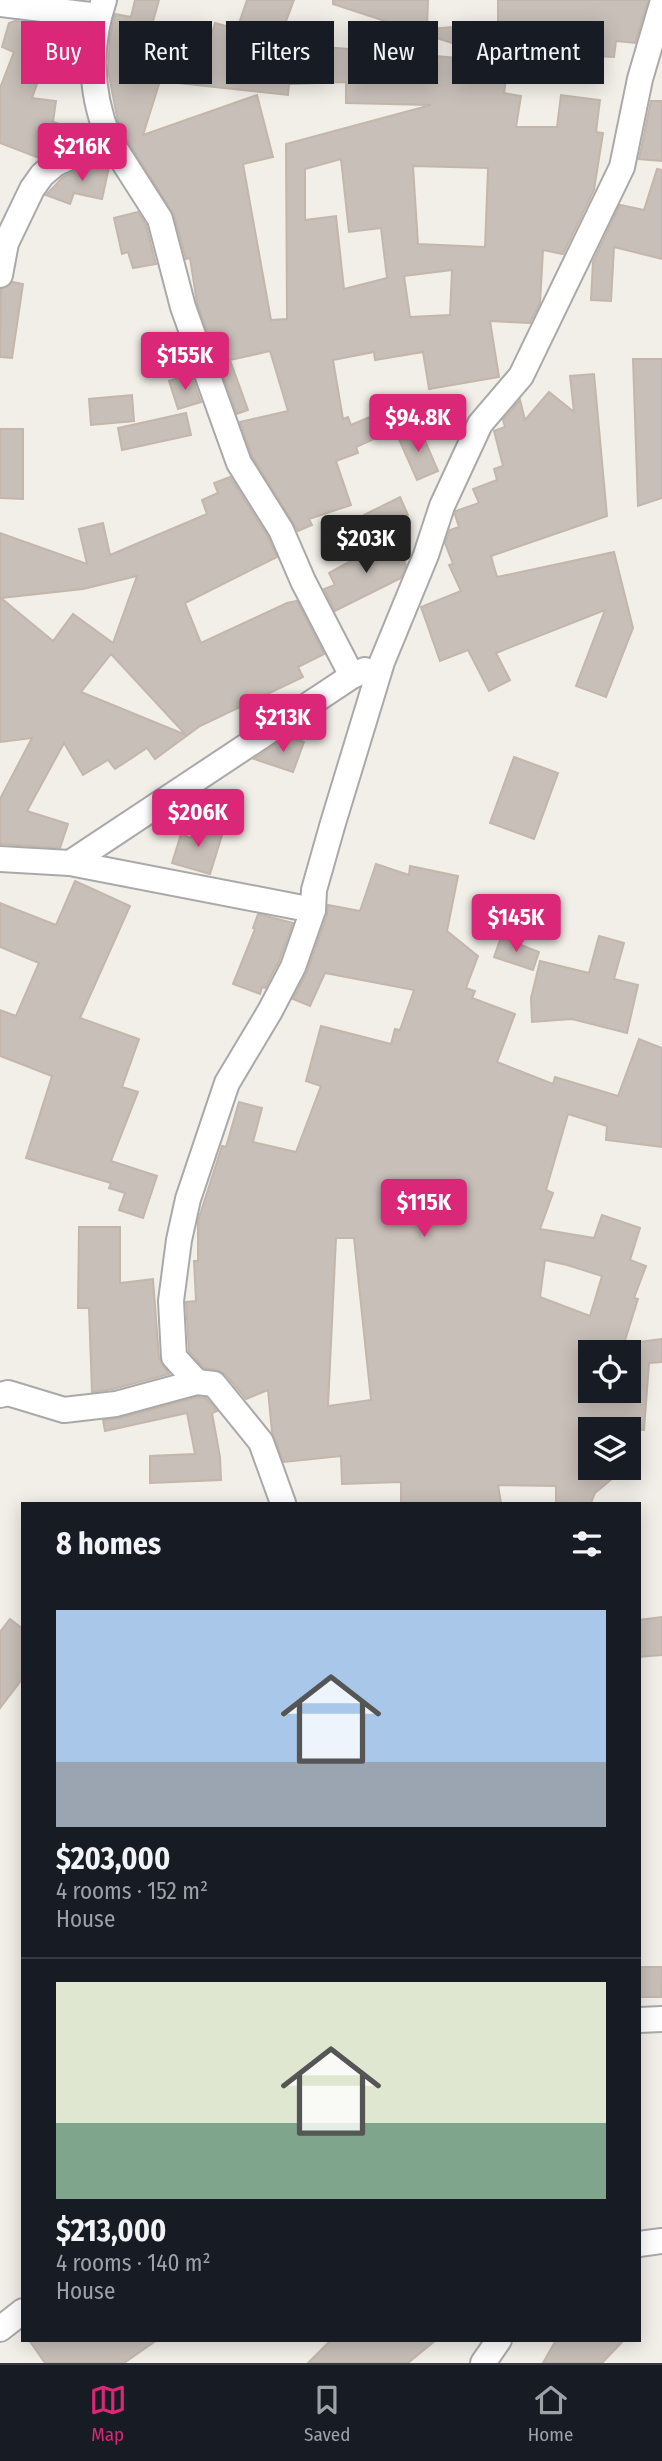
<!DOCTYPE html>
<meta charset="utf-8">
<style>
:root{--surface:#171b24;--page:#242831;--text:#f1f3f6;--muted:#9ea1a6;--line:#363941;--accent:#db2777}
body{margin:0;font-family:"Fira Sans Condensed",sans-serif;background:var(--page);color:var(--text);height:100vh;display:flex;flex-direction:column;font-size:26px;white-space:nowrap}
*{box-sizing:border-box;margin:0}
p{font-size:23px;color:var(--muted)}
.icon{flex:none;width:38px;height:38px;fill:none;stroke:currentColor;stroke-width:2;stroke-linecap:round;stroke-linejoin:round}
.map{position:relative;flex:1;overflow:hidden}
.sheet{position:absolute;left:21px;top:1502px;width:620px;height:840px;display:flex;flex-direction:column;background:var(--surface);border-radius:0px;box-shadow:0 4px 18px #0003}
.sheet>*{flex:none}
.banner{position:absolute;left:21px;top:21px;width:621px;height:63px;display:flex;gap:14px}
.buttons{position:absolute;left:578px;top:1340px;display:grid;gap:14px}
.buttons a{display:grid;place-items:center;width:63px;height:63px;border-radius:0px;background:var(--surface);box-shadow:0 4px 18px #0003;font-size:35px}
.price{position:absolute;translate:-50% -60px;padding:0 16px;border-radius:7px;background:var(--accent);color:#fff;font-size:23px;line-height:46px;filter:drop-shadow(0 2px 4px #0008)}
.price::after{content:'';position:absolute;left:50%;top:42px;width:21px;height:16px;margin-left:-10px;background:inherit;clip-path:polygon(0 0,100% 0,50% 100%)}
.price.selected{background:#222;color:#fff}
ul{padding:0;list-style:none}
li{display:grid;align-content:center;gap:14px;height:371px;padding:0 35px}
li+li{border-top:2px solid var(--line)}
li span{display:grid;place-items:center;height:217px;border-radius:0px;color:#555}
li>.icon{margin-inline-start:auto}
span .icon{width:126px;height:126px;fill:#fffc;stroke-width:1}
li b{font-size:30px}
h2{display:flex;justify-content:space-between;align-items:center;height:84px;padding:0 35px;font-size:30px}
.pill{padding:0 24px;border-radius:0px;background:var(--surface);box-shadow:0 4px 18px #0003;font-size:24px;line-height:63px}
.pill.selected{background:var(--accent);color:#fff}
.tabs{display:flex;justify-content:space-around;align-items:center;height:98px;border-top:2px solid var(--line);background:var(--surface);font-size:19px;color:var(--muted)}
.tabs a{display:grid;justify-items:center;gap:4px}
.tabs .selected{color:var(--accent)}
.map>svg:first-child{display:block}
.building{fill:#c7bfb8;stroke:#c4b6ab;stroke-width:2;fill-rule:evenodd}
.lines{fill:none;stroke-linecap:round;stroke-linejoin:round}
.minor-casing{stroke:#a9a9a9;stroke-width:28}
.minor{stroke:#fff;stroke-width:24}
</style>
<div class="map">
<svg width="662" height="2363" viewBox="0 0 662 2363">
<rect width="100%" height="100%" fill="#f2efe9"/>
<g class="building">
<path d="M 135,0 L 159,0 L 152,25 L 166,26 L 210,40 L 215,23 L 237,29 L 247,0 L 294,0 L 279,40 L 311,39 L 312,46 L 495,61 L 495,64 L 508,65 L 504,93 L 521,96 L 516,127 L 557,127 L 561,95 L 600,100 L 596,132 L 603,133 L 594,190 L 563,254 L 543,250 L 540,303 L 530,323 L 490,321 L 499,377 L 429,389 L 423,352 L 375,360 L 374,352 L 333,360 L 343,419 L 348,417 L 351,425 L 379,413 L 387,433 L 356,447 L 358,453 L 336,461 L 351,505 L 309,519 L 312,525 L 298,531 L 252,456 L 240,422 L 288,411 L 270,351 L 230,360 L 248,410 L 237,414 L 197,303 L 190,258 L 186,259 L 174,215 L 122,132 L 117,117 L 108,70 L 110,38 L 115,14 L 131,17 ZM 160,81 L 288,95 L 289,84 L 346,82 L 346,103 L 431,105 L 286,144 L 287,319 L 271,320 L 243,164 L 273,157 L 257,95 L 143,135 ZM 341,159 L 349,232 L 381,228 L 387,278 L 344,289 L 336,216 L 305,220 L 305,169 ZM 413,166 L 488,168 L 485,247 L 418,244 ZM 452,270 L 450,315 L 410,317 L 404,276 Z"/>
<path d="M 333,0 L 428,0 L 427,29 L 493,24 L 495,57 L 333,4 Z"/>
<path d="M 498,0 L 648,0 L 635,43 L 616,41 L 614,57 L 535,53 L 536,23 L 498,22 Z"/>
<path d="M 15,21 L 82,29 L 79,53 L 51,45 L 32,98 L 56,101 L 53,122 L 69,127 L 64,143 L 39,158 L 0,143 L 0,88 L 14,52 L 2,47 L 9,23 Z"/>
<path d="M 651,101 L 662,101 L 662,161 L 639,159 Z"/>
<path d="M 101,159 L 105,160 L 109,167 L 102,199 L 74,193 L 70,204 L 46,195 L 63,177 Z"/>
<path d="M 657,169 L 662,170 L 662,259 L 614,247 L 611,301 L 591,300 L 593,262 L 620,205 L 644,210 Z"/>
<path d="M 138,212 L 146,225 L 156,264 L 133,268 L 128,252 L 122,254 L 114,218 Z"/>
<path d="M 13,282 L 23,284 L 12,358 L 0,357 L 1,289 Z"/>
<path d="M 633,359 L 662,359 L 662,498 L 638,506 Z"/>
<path d="M 191,374 L 201,402 L 178,409 L 169,381 Z"/>
<path d="M 594,374 L 607,516 L 491,556 L 497,577 L 614,552 L 633,628 L 606,697 L 576,686 L 605,610 L 496,653 L 510,680 L 489,691 L 468,650 L 440,661 L 421,607 L 461,591 L 449,565 L 453,564 L 445,543 L 450,530 L 459,527 L 455,515 L 456,511 L 479,503 L 473,489 L 497,480 L 494,469 L 503,466 L 494,431 L 505,427 L 503,420 L 520,400 L 525,420 L 549,392 L 574,412 L 570,376 Z"/>
<path d="M 132,395 L 134,421 L 91,425 L 89,399 Z"/>
<path d="M 186,413 L 191,435 L 122,450 L 118,428 Z"/>
<path d="M 419,427 L 438,471 L 417,480 L 398,437 Z"/>
<path d="M 0,429 L 23,429 L 23,499 L 0,498 Z"/>
<path d="M 230,477 L 268,537 L 277,557 L 185,603 L 201,643 L 287,603 L 297,601 L 324,654 L 298,667 L 303,677 L 200,726 L 155,759 L 147,748 L 115,769 L 108,760 L 83,775 L 64,743 L 27,811 L 68,824 L 60,848 L 0,844 L 0,799 L 32,738 L 0,742 L 0,533 L 87,564 L 79,529 L 103,523 L 110,555 L 207,514 L 202,500 L 218,493 L 214,483 ZM 137,576 L 113,643 L 73,614 L 53,641 L 1,598 L 83,589 ZM 111,654 L 186,735 L 81,692 Z"/>
<path d="M 400,497 L 408,515 L 372,532 L 364,515 Z"/>
<path d="M 393,538 L 406,565 L 401,578 L 335,611 L 324,589 L 335,585 L 329,573 Z"/>
<path d="M 288,736 L 304,742 L 293,772 L 254,759 Z"/>
<path d="M 514,757 L 558,773 L 534,839 L 490,823 Z"/>
<path d="M 195,824 L 223,832 L 210,874 L 172,863 L 181,834 L 191,838 Z"/>
<path d="M 376,864 L 409,875 L 410,866 L 458,876 L 447,931 L 478,956 L 466,988 L 475,991 L 472,998 L 515,1014 L 497,1062 L 553,1084 L 555,1077 L 618,1096 L 639,1039 L 662,1048 L 662,1147 L 606,1140 L 607,1126 L 568,1114 L 546,1190 L 553,1193 L 540,1229 L 594,1238 L 602,1215 L 640,1228 L 630,1260 L 646,1266 L 634,1298 L 638,1299 L 621,1353 L 590,1353 L 590,1391 L 628,1391 L 631,1343 L 662,1339 L 662,1362 L 649,1363 L 644,1430 L 590,1430 L 590,1468 L 625,1468 L 595,1493 L 591,1503 L 556,1503 L 556,1486 L 498,1485 L 501,1503 L 401,1503 L 401,1482 L 342,1484 L 341,1456 L 284,1462 L 272,1432 L 268,1390 L 246,1399 L 226,1375 L 217,1370 L 204,1368 L 189,1351 L 186,1302 L 196,1301 L 194,1261 L 198,1261 L 198,1221 L 222,1146 L 226,1147 L 239,1102 L 262,1108 L 253,1142 L 296,1152 L 321,1086 L 306,1081 L 321,1026 L 391,1044 L 395,1029 L 400,1030 L 414,990 L 325,973 L 310,1006 L 293,999 L 307,972 L 327,915 L 328,905 L 360,911 ZM 336,1238 L 354,1238 L 371,1400 L 328,1406 ZM 545,1260 L 567,1265 L 602,1276 L 590,1316 L 540,1297 Z"/>
<path d="M 75,881 L 130,906 L 80,1018 L 139,1039 L 122,1087 L 138,1092 L 111,1161 L 157,1176 L 143,1218 L 119,1210 L 125,1193 L 109,1188 L 111,1183 L 26,1158 L 52,1076 L 0,1056 L 0,1010 L 16,1016 L 39,963 L 0,947 L 0,903 L 56,925 Z"/>
<path d="M 258,914 L 293,923 L 279,961 L 265,988 L 262,987 L 260,994 L 233,984 L 255,929 L 253,928 Z"/>
<path d="M 599,936 L 624,943 L 614,979 L 638,985 L 627,1033 L 572,1019 L 532,1022 L 531,998 L 540,961 L 589,973 Z"/>
<path d="M 501,937 L 539,952 L 533,970 L 494,957 Z"/>
<path d="M 79,1227 L 120,1227 L 120,1283 L 153,1279 L 159,1358 L 169,1374 L 113,1389 L 92,1392 L 89,1308 L 78,1308 Z"/>
<path d="M 198,1397 L 206,1398 L 217,1411 L 212,1413 L 220,1457 L 221,1480 L 150,1483 L 150,1456 L 195,1454 L 187,1413 L 105,1431 L 103,1420 L 120,1418 Z"/>
<path d="M 662,1617 L 662,1655 L 639,1657 L 639,1620 Z"/>
<path d="M 10,1619 L 23,1629 L 23,1678 L 0,1708 L 0,1632 Z"/>
<path d="M 639,1967 L 662,1967 L 661,1997 L 639,1997 Z"/>
<path d="M 29,2340 L 157,2340 L 124,2363 L 45,2363 Z"/>
<path d="M 331,2340 L 436,2340 L 408,2363 L 308,2363 Z"/>
<path d="M 556,2340 L 624,2340 L 602,2363 L 543,2363 Z"/>
</g>
<g class="lines">
<defs>
<g id="minor">
<path d="M 104,0 C 88,48 90,93 109,139 L 160,219 L 183,307 L 239,463 L 281,530 L 303,581 L 352,676"/>
<path d="M 0,4 L 99,16"/>
<path d="M 0,275 L 6,243 L 32,189 L 42,175 L 55,164 L 109,139"/>
<path d="M 0,859 L 70,863 L 313,910"/>
<path d="M 70,863 L 352,676 L 365,670"/>
<path d="M 0,1395 L 8,1393 L 64,1410 L 116,1404 L 197,1382"/>
<path d="M 283,1503 L 261,1442 L 214,1384 L 197,1382 L 174,1357 L 171,1301 L 179,1240 L 188,1199 L 227,1083 L 270,1011 L 293,967 L 313,910 L 314,890 L 333,823 L 382,662 L 426,555 L 442,506 L 480,424 L 521,376 L 622,167 L 640,79 L 662,4"/>
<path d="M 639,2020 L 662,2019"/>
<path d="M 639,2244 L 662,2241"/>
<path d="M 0,2329 L 23,2311"/>
<path d="M 483,2363 L 499,2340"/>
</g>
</defs>
<use href="#minor" class="minor-casing"/>
<use href="#minor" class="minor"/>
</g>
</svg>
<div class="buttons">
<a><svg class="icon" aria-label="locate" viewBox="0 0 24 24"><circle cx="12" cy="12" r="6"/><path d="M12 2v4M12 18v4M2 12h4M18 12h4"/></svg></a>
<a><svg class="icon" aria-label="layers" viewBox="0 0 24 24"><path d="M12 4l9 5-9 5-9-5zM3 14l9 5 9-5"/></svg></a>
</div>
<b class="price" style="left:82px;top:183px">$216K</b>
<b class="price" style="left:185px;top:392px">$155K</b>
<b class="price" style="left:418px;top:454px">$94.8K</b>
<b class="price selected" style="left:366px;top:575px">$203K</b>
<b class="price" style="left:283px;top:754px">$213K</b>
<b class="price" style="left:198px;top:849px">$206K</b>
<b class="price" style="left:516px;top:954px">$145K</b>
<b class="price" style="left:424px;top:1239px">$115K</b>
<div class="banner">
<a class="pill selected">Buy</a>
<a class="pill">Rent</a>
<a class="pill">Filters</a>
<a class="pill">New</a>
<a class="pill">Apartment</a>
</div>
<section class="sheet">
<h2>8 homes<svg class="icon" aria-label="filters" viewBox="0 0 24 24"><path d="M4 7h16M4 17h16"/><circle cx="9" cy="7" r="2"/><circle cx="15" cy="17" r="2"/></svg></h2>
<ul>
<li><span style="background:linear-gradient(#a9c7e8 70%,#9aa5b1 0)"><svg class="icon" aria-label="home" viewBox="0 0 24 24"><path d="M3 11l9-7 9 7M6 9v11h12V9"/></svg></span><div><b>$203,000</b><p>4 rooms · 152 m²</p><p>House</p></div></li>
<li><span style="background:linear-gradient(#dfe7d0 65%,#7fa58c 0)"><svg class="icon" aria-label="home" viewBox="0 0 24 24"><path d="M3 11l9-7 9 7M6 9v11h12V9"/></svg></span><div><b>$213,000</b><p>4 rooms · 140 m²</p><p>House</p></div></li>
</ul>
</section>
</div>
<nav class="tabs">
<a class="selected"><svg class="icon" aria-label="map" viewBox="0 0 24 24"><path d="M3 6l6-2 6 2 6-2v14l-6 2-6-2-6 2zM9 4v14M15 6v14"/></svg>Map</a>
<a><svg class="icon" aria-label="saved" viewBox="0 0 24 24"><path d="M7 4h10v16l-5-4-5 4z"/></svg>Saved</a>
<a><svg class="icon" aria-label="home" viewBox="0 0 24 24"><path d="M3 11l9-7 9 7M6 9v11h12V9"/></svg>Home</a>
</nav>
